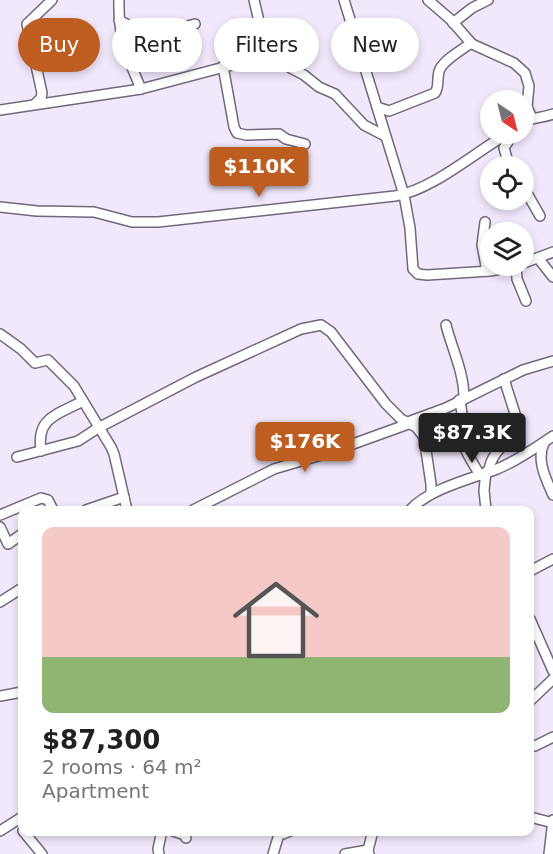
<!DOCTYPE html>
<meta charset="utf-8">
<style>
:root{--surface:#fff;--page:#f2f2f2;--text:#202124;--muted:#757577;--accent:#be5d20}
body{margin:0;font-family:"DejaVu Sans",sans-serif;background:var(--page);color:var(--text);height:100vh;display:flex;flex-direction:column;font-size:22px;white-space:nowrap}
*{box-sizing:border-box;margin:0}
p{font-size:20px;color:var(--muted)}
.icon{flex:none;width:33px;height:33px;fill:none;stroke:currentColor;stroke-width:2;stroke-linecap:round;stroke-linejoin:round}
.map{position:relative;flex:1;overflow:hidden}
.panel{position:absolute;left:18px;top:506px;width:516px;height:330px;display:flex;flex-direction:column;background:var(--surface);border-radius:12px;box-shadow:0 3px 9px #0003}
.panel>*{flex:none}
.banner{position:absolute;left:18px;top:18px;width:518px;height:54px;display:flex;gap:12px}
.needle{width:39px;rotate:145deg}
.fabs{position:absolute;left:480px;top:90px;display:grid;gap:12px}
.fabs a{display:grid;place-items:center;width:54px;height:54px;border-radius:50%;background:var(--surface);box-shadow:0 3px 9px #0003;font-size:30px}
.price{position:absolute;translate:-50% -51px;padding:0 14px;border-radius:6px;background:var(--accent);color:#fff;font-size:20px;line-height:39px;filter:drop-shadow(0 2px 3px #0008)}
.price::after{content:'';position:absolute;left:50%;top:36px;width:18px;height:14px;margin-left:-9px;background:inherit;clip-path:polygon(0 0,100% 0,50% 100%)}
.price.current{background:#222;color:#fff}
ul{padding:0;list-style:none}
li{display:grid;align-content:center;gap:12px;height:318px;padding:0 24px}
li span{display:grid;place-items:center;height:186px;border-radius:12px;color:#555}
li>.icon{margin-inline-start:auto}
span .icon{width:108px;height:108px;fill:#fffc;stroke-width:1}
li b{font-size:26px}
.pill{padding:0 21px;border-radius:27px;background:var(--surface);box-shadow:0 3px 9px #0003;font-size:21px;line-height:54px}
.pill.current{background:var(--accent);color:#fff}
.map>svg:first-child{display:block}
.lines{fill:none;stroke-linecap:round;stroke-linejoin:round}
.minor-casing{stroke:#72677c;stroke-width:12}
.minor{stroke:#fff;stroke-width:9}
</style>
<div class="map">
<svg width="553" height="854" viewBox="0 0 553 854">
<rect width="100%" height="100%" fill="#f2e8fc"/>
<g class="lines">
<defs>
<g id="minor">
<path d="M 119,0 C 118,39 127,55 141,89"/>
<path d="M 344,0 L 404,195 L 410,228 L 413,269 L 418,274 L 427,275 L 490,271 L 517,266"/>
<path d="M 428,0 L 450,19 L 472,44 L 514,63 L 525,73 L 529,86 L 527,107 L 532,118"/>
<path d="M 119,20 L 144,34 L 157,34 L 195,24"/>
<path d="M 453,23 L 472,8 L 488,0"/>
<path d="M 266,51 L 274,63 L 285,65 L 304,75 L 319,87 L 335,94 L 364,125 L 385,136"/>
<path d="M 223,66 L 234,127 L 237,133 L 246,135 L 279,134 L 286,139 L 305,144"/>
<path d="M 35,104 L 41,98 L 42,93 L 27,24 L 52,0"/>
<path d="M 377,107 L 389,111 L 435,93 C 440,86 436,77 440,69 C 445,59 462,50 471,43"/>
<path d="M 0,110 L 141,89 L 262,57 L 266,51 L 254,0"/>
<path d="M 524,122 C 533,117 543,118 553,114"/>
<path d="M 512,166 L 508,162 L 504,148 L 513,134"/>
<path d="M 524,188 L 540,216"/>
<path d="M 0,207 L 37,211 L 94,212 L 132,222 L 158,222 L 395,196 C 432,190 474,153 507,134"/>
<path d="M 485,222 L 482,245 L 487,271"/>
<path d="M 538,258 L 553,277"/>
<path d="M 524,263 L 553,252"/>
<path d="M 516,266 L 517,279 L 526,301"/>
<path d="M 446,325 C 452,349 464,372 464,398"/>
<path d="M 0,334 L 21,349 L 35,363 L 48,360 L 74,386 L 111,447 L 114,454 L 127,510"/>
<path d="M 459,400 C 465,416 459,420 461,435 C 463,449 473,463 480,475"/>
<path d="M 408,422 L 446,408 L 523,370 L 553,361"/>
<path d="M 544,443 C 536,460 546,479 553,495"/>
<path d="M 41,451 C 36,417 57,415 83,401"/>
<path d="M 17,457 L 78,441 L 98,428 L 196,377 L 301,329 L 321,325 L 331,332 L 386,404 L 401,419 L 416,427 L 424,437 L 431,484 L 431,494"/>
<path d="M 489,471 C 490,452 512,440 518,423 L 504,379"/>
<path d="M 86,510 L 124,497"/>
<path d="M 193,510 L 274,469 L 328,453 L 411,423"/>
<path d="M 410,510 C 429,489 470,479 497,469 C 517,461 535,448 553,436"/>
<path d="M 486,510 L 484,490 L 486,472"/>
<path d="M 0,515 L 41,498 L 48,500 L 53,510"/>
<path d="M 0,527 L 8,544 L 22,534"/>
<path d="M 530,571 L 553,559"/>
<path d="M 0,602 L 22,588"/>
<path d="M 530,619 L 553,671"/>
<path d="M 0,696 L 22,692"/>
<path d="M 530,701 L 553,679"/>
<path d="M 535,746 L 553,737"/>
<path d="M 530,817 L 553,823"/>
<path d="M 0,831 L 22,817"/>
<path d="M 23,831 L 42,854"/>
<path d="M 173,831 L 185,835 L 186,838"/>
<path d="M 280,831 L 283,834 L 290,831"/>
<path d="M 159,854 L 158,849 L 162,831"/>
<path d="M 273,854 L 280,831"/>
<path d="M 345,854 L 368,850"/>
<path d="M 369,854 L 368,850 L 373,831"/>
<path d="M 549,854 L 553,820"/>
</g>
</defs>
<use href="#minor" class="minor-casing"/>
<use href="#minor" class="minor"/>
</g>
</svg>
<div class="fabs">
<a><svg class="needle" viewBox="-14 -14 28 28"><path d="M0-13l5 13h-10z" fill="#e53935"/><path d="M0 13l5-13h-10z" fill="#757577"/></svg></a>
<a><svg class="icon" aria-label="locate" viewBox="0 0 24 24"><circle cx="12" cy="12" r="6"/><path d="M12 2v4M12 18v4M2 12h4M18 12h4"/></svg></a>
<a><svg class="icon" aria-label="layers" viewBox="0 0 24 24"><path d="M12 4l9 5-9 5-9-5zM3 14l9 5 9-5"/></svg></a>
</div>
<b class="price" style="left:259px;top:198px">$110K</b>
<b class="price current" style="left:472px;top:464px">$87.3K</b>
<b class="price" style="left:305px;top:473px">$176K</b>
<div class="banner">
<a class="pill current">Buy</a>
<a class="pill">Rent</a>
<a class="pill">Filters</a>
<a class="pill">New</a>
</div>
<section class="panel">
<ul>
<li><span style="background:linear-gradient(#f6c9c9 70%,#8fb573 0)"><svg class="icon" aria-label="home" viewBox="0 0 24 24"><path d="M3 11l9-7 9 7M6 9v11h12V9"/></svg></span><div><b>$87,300</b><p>2 rooms · 64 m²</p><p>Apartment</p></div></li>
</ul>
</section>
</div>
